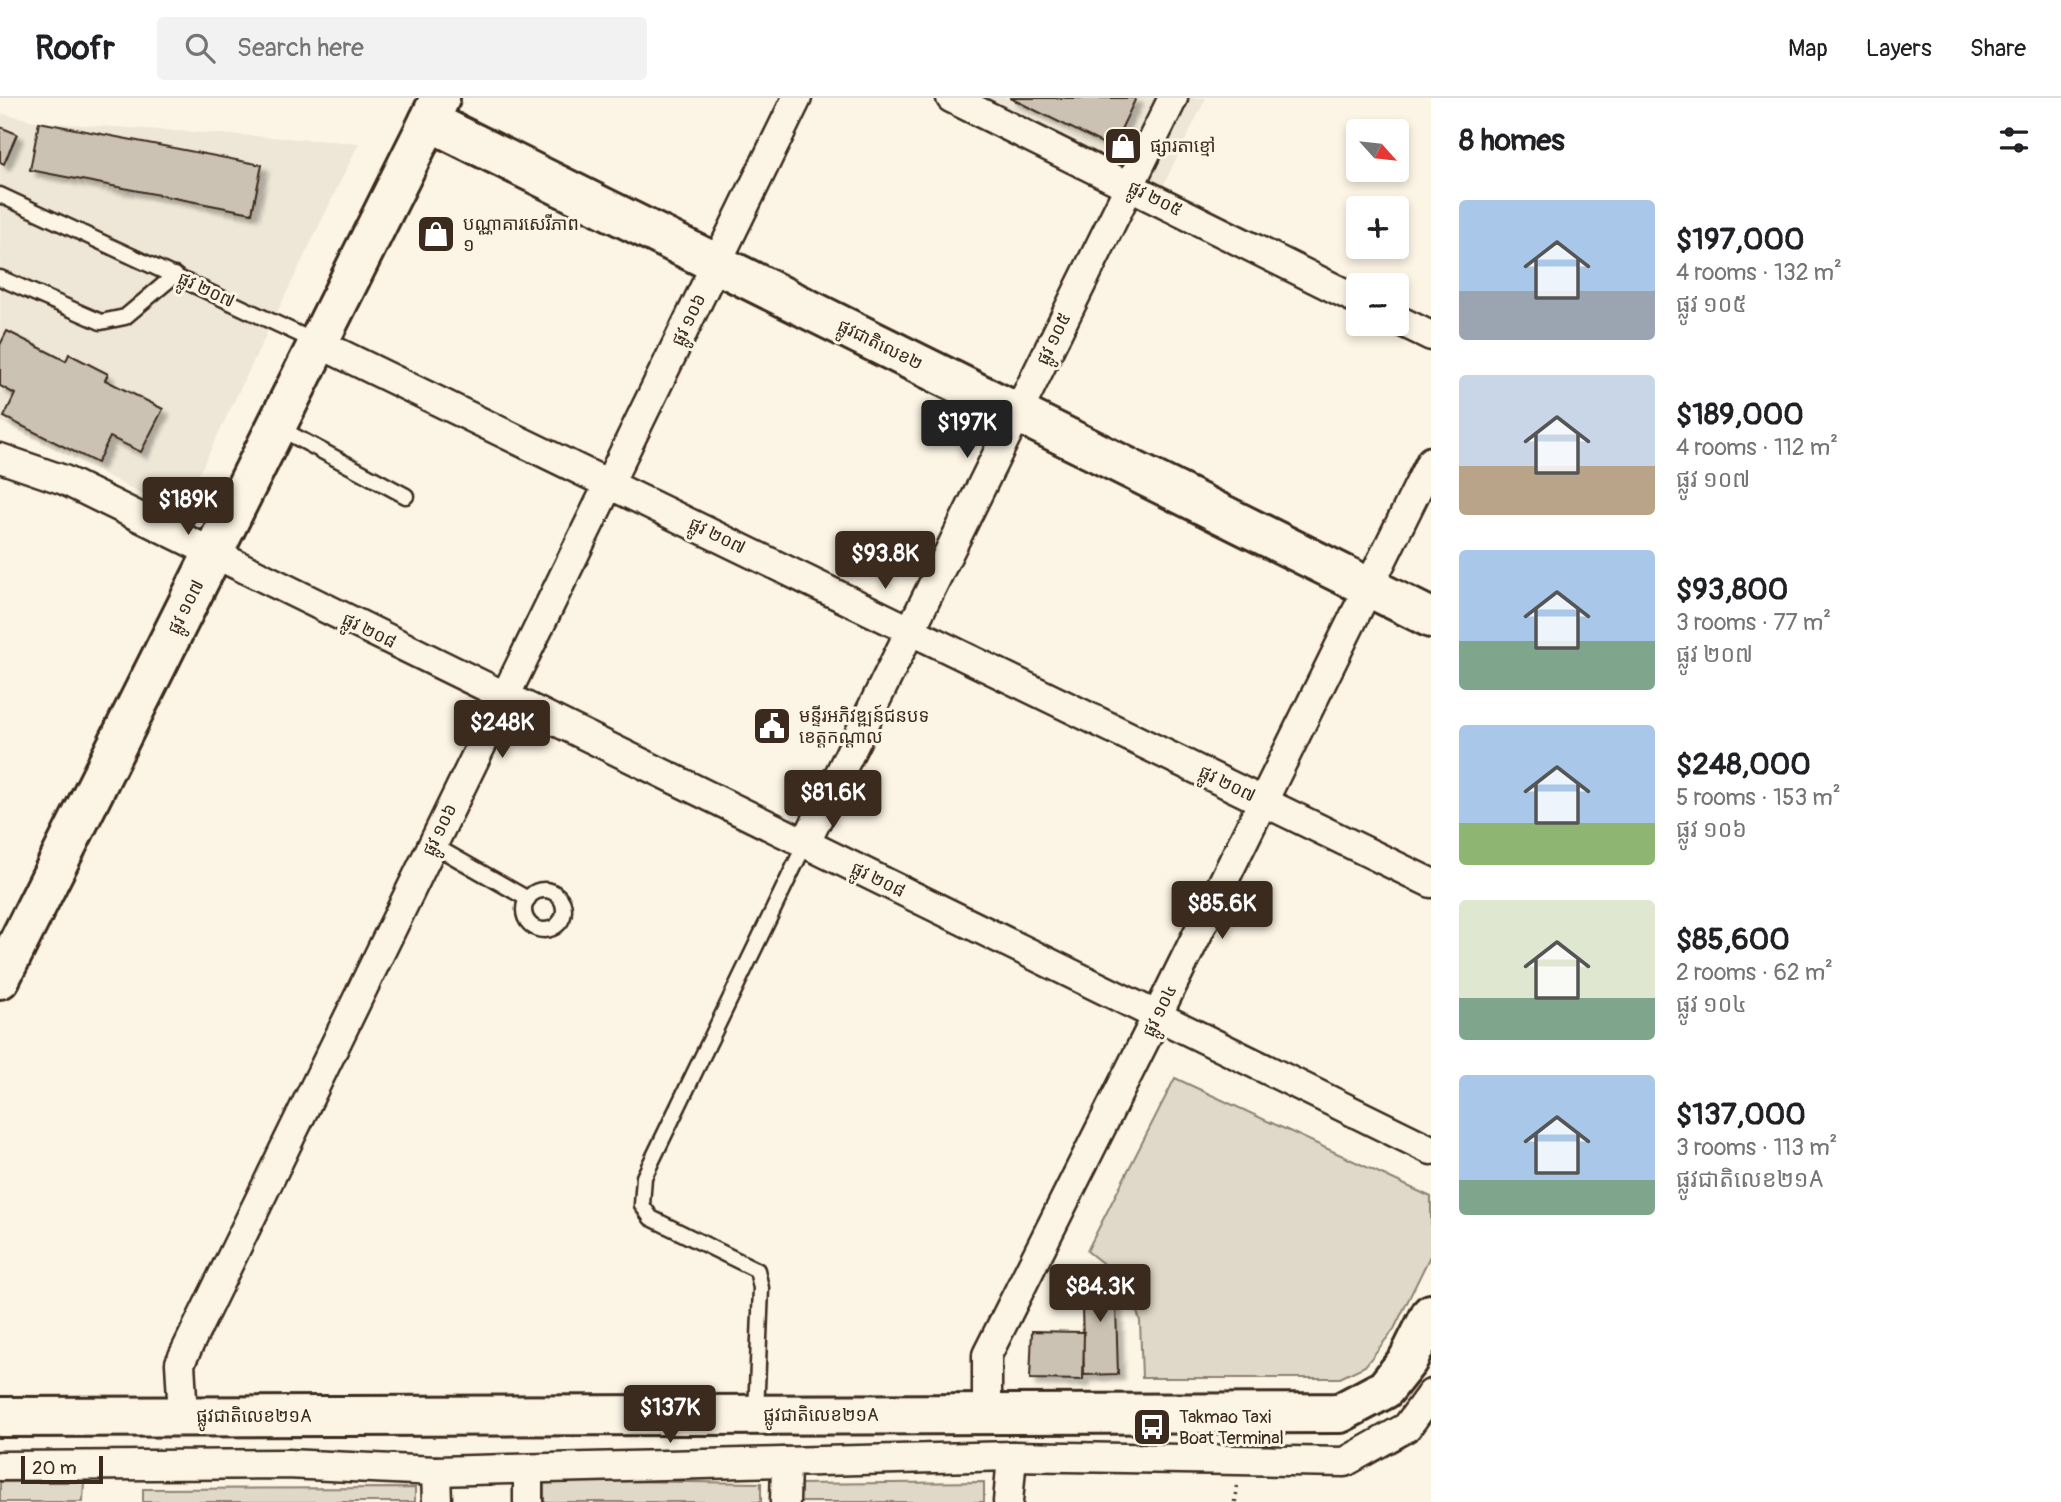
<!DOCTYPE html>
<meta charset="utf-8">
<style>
:root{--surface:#fff;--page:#f2f2f2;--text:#202124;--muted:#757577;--line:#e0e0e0;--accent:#3b2a1e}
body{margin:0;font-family:Pangolin,"Noto Sans Khmer",sans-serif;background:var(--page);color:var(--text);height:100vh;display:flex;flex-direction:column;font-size:26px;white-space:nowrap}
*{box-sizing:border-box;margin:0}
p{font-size:23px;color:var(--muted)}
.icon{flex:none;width:38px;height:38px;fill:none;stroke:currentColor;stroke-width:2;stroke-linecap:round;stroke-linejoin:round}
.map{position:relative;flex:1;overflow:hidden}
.sheet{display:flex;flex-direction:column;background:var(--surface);width:630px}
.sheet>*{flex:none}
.needle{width:46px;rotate:117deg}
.fabs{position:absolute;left:1346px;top:21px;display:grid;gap:14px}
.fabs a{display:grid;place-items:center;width:63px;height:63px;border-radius:7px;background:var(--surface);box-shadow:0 4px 10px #0003;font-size:35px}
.scale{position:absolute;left:21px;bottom:18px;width:82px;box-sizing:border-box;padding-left:7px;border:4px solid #3b2a1e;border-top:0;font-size:19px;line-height:24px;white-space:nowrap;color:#3b2a1e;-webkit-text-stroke:5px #fcf5e5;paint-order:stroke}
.price{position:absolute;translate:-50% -60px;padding:0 16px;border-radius:7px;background:var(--accent);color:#fff;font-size:23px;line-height:46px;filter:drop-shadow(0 2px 4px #0008)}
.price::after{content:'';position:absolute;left:50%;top:42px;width:21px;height:16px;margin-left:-10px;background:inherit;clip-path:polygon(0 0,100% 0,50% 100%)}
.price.current{background:#222;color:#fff}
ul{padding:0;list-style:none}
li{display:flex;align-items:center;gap:21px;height:175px;padding:0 28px}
li span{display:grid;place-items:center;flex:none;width:196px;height:140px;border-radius:7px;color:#555}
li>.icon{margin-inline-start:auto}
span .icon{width:84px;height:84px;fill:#fffc;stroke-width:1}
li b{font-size:30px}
h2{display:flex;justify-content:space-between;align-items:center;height:84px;padding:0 28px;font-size:30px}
header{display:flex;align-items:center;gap:42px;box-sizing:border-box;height:98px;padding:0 35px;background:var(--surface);border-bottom:2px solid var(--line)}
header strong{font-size:33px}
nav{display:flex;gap:38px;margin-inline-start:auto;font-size:24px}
.search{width:490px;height:63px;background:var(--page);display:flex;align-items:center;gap:18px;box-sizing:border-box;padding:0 24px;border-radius:7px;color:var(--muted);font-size:26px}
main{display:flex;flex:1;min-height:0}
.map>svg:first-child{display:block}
.built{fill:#eee6d6}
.green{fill:#e0d8c8;stroke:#8e8173;stroke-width:2}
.building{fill:#ccc2b3;stroke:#3b2a1e;stroke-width:2;filter:url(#shadow)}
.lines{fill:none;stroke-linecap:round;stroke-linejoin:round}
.lane-casing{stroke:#3b2a1e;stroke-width:19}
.street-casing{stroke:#3b2a1e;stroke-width:33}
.secondary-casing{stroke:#3b2a1e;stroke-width:44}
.primary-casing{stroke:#3b2a1e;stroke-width:44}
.path{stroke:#3b2a1e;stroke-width:4.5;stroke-dasharray:2 5;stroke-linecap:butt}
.lane{stroke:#fcf5e5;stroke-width:14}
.street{stroke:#fcf5e5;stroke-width:28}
.secondary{stroke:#fcf5e5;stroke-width:38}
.primary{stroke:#fcf5e5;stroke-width:38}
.labels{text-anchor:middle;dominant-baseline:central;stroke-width:6;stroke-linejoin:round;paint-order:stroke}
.poi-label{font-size:18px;fill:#3b2a1e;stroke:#fcf5e5;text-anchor:start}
.street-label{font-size:18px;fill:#3b2a1e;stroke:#fcf5e5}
</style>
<header>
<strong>Roofr</strong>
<div class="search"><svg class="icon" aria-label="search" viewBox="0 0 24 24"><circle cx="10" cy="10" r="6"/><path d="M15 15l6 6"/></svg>Search here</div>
<nav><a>Map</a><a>Layers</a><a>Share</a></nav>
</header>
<main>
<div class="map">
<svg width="1431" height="1404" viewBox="0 0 1431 1404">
<defs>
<filter id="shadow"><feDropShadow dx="6" dy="6" stdDeviation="2" flood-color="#0004"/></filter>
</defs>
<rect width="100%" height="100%" fill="#fcf5e5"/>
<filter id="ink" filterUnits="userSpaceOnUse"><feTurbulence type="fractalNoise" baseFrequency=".0143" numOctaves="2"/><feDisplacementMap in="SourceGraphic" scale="14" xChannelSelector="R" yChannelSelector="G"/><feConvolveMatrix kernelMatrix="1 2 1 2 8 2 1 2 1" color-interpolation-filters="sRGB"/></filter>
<g filter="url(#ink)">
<g class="built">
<path d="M 968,0 L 1206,0 L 1159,96 Z"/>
<path d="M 0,15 L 39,24 L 359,45 L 180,415 L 0,323 Z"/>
</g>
<g class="green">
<path d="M 1175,980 L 1431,1099 L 1431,1156 L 1394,1231 L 1365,1268 L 1340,1280 L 1142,1280 L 1140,1223 L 1125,1178 L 1115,1175 L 1087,1153 Z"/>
<path d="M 544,1382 L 761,1385 L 761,1404 L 544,1404 Z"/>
<path d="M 0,1384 L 84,1384 L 83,1404 L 0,1404 Z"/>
<path d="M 984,1384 L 984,1404 L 797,1404 L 797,1386 Z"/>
<path d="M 415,1390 L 415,1404 L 143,1404 L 143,1391 Z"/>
</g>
<g class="building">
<path d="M 1010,0 L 1136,0 L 1112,50 Z"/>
<path d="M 39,24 L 262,67 L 252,115 L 30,72 Z"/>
<path d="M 0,29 L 17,36 L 4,66 L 0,64 Z"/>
<path d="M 7,233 L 66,263 L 69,256 L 108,276 L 105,282 L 163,311 L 141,354 L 110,339 L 97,365 L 4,319 L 15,296 L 0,288 L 0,247 Z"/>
<path d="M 1115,1175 L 1118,1276 L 1084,1277 L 1081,1176 Z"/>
<path d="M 1032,1233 L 1084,1234 L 1083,1282 L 1030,1281 Z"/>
</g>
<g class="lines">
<defs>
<g id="lane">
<path d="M 0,97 L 316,244"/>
<path d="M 0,180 L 101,224 L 125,219 L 175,177"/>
<path d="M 279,330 L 406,398"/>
<path d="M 433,747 L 528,801"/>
<circle cx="544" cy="812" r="20"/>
<path d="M 756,1316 L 761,1190 L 757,1172 L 651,1120 L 642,1107 L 644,1079 L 805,746"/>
</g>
<g id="street">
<path d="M 951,0 L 1358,202"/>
<path d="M 1396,221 L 1431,238"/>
<path d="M 318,245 L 1431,785"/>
<path d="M 0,360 L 64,382 L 1431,1052"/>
<path d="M 805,746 L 1173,0"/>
<path d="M 987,1317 L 987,1257 L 1157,918 L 1431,363"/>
<path d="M 183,1318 L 180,1265 L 797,0"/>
<path d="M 0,1368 L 287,1366 L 436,1373 L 1012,1358 L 1345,1364 L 1407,1329 L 1431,1296"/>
<path d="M 436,1373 L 437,1404"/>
<path d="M 528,1404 L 528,1371"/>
<path d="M 785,1404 L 786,1364"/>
<path d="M 1008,1404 L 1012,1358"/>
</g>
<g id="secondary">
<path d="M 0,881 L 429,23"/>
<path d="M 0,1319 L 1340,1315 L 1385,1291 L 1408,1262 L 1431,1216"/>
</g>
<path id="primary" d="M 440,0 L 429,23 L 1431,520"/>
</defs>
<use href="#lane" class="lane-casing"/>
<use href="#street" class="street-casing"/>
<use href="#secondary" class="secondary-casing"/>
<use href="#primary" class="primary-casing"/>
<path class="path" d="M 1235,1404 L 1237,1387"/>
<use href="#lane" class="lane"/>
<use href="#street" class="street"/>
<use href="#secondary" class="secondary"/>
<use href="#primary" class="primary"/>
</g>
</g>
<defs>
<symbol id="shop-square" viewBox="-11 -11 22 22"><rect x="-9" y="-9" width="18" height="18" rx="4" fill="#3b2a1e" stroke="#fcf5e5"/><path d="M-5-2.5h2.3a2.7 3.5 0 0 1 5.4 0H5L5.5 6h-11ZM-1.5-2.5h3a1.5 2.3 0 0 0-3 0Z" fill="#fff"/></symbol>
<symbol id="civic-square" viewBox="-11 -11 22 22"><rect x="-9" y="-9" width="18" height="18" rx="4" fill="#3b2a1e" stroke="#fcf5e5"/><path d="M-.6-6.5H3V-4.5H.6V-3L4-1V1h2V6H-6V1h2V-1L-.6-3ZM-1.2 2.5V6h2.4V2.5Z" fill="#fff"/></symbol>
<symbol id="bus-square" viewBox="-11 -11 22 22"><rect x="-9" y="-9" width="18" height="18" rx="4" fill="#3b2a1e" stroke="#fcf5e5"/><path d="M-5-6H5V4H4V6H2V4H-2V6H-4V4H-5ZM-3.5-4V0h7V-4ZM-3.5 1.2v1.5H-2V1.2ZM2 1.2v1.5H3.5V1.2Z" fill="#fff"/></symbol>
</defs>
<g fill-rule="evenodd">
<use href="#shop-square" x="1101" y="26" width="44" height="44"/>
<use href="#shop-square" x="414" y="114" width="44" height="44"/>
<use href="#civic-square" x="750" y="606" width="44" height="44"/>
<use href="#bus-square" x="1130" y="1307" width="44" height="44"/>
</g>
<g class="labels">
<g class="poi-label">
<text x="1150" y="48">ផ្សារតាខ្មៅ</text>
<text x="463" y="126">បណ្ណាគារសេរីភាព<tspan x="463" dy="21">១</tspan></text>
<text x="799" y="618">មន្ទីរអភិវឌ្ឍន៍ជនបទ<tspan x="799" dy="21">ខេត្តកណ្តាល</tspan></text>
<text x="1179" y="1319">Takmao Taxi<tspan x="1179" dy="21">Boat Terminal</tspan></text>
</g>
<g class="street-label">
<text transform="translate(1155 101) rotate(26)">ផ្លូវ ២០៥</text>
<text transform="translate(206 192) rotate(25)">ផ្លូវ ២០៧</text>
<text transform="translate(689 222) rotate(-64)">ផ្លូវ ១០៦</text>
<text transform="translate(1054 241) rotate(-64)">ផ្លូវ ១០៥</text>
<text transform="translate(880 247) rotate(26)">ផ្លូវជាតិលេខ២</text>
<text transform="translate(717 438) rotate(26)">ផ្លូវ ២០៧</text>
<text transform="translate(186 509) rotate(-63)">ផ្លូវ ១០៧</text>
<text transform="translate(369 533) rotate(26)">ផ្លូវ ២០៨</text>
<text transform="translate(1227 686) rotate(26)">ផ្លូវ ២០៧</text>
<text transform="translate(440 732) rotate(-64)">ផ្លូវ ១០៦</text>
<text transform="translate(878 782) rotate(26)">ផ្លូវ ២០៨</text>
<text transform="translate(1160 913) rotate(-64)">ផ្លូវ ១០៤</text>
<text x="821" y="1317">ផ្លូវជាតិលេខ២១A</text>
<text x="254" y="1318">ផ្លូវជាតិលេខ២១A</text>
</g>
</g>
</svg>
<div class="fabs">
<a><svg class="needle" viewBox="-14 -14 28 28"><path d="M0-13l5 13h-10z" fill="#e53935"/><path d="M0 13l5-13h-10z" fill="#757577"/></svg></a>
<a>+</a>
<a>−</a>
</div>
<div class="scale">20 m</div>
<b class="price current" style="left:967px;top:362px">$197K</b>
<b class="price" style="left:188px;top:439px">$189K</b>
<b class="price" style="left:885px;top:493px">$93.8K</b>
<b class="price" style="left:502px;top:662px">$248K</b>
<b class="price" style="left:833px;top:732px">$81.6K</b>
<b class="price" style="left:1222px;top:843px">$85.6K</b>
<b class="price" style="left:1100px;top:1226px">$84.3K</b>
<b class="price" style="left:670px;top:1347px">$137K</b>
</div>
<section class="sheet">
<h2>8 homes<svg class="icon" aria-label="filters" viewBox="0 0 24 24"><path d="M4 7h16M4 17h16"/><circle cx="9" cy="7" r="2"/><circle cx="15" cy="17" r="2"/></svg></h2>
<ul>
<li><span style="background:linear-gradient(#a9c7e8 65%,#9aa5b1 0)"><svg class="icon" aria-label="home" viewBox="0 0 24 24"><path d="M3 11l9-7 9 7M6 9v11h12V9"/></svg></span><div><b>$197,000</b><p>4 rooms · 132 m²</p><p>ផ្លូវ ១០៥</p></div></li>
<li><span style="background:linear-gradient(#c9d6e8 65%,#b9a48a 0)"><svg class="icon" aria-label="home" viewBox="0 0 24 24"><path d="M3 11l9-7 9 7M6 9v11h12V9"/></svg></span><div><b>$189,000</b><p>4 rooms · 112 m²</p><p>ផ្លូវ ១០៧</p></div></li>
<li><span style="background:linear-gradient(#a9c7e8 65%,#7fa58c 0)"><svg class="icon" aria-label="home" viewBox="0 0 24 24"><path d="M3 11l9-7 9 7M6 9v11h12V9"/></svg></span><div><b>$93,800</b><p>3 rooms · 77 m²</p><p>ផ្លូវ ២០៧</p></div></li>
<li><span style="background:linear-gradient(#a9c7e8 70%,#8fb573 0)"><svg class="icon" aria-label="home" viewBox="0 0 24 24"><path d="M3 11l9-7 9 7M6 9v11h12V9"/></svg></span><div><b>$248,000</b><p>5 rooms · 153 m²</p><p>ផ្លូវ ១០៦</p></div></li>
<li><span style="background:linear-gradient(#dfe7d0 70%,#7fa58c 0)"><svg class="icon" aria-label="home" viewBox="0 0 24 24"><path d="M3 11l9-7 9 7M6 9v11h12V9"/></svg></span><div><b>$85,600</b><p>2 rooms · 62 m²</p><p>ផ្លូវ ១០៤</p></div></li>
<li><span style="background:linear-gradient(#a9c7e8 75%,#7fa58c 0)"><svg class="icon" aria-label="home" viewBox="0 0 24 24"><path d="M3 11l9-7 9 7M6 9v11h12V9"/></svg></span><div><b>$137,000</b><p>3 rooms · 113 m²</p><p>ផ្លូវជាតិលេខ២១A</p></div></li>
</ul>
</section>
</main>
